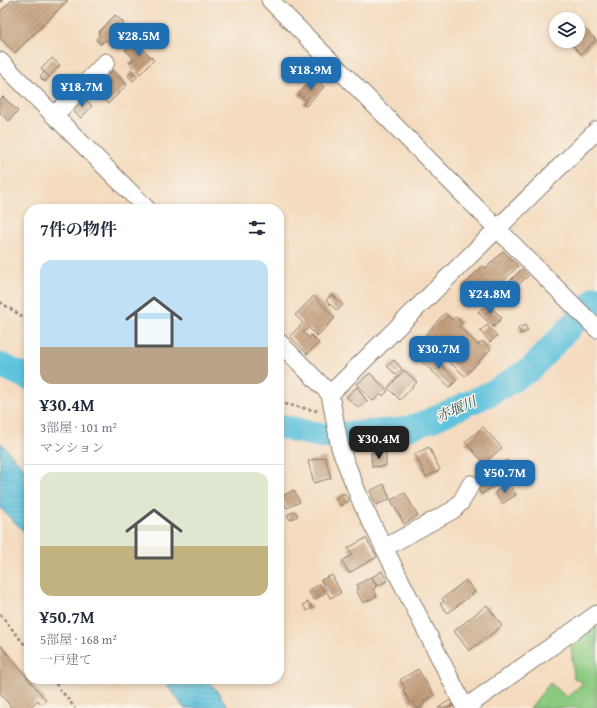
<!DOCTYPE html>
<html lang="ja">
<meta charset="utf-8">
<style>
:root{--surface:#fff;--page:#f6f6f7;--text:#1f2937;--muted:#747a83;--line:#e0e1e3;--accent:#1f6fb2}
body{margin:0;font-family:"Gentium Book Plus","Noto Serif JP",serif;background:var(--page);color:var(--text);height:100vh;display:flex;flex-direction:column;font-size:15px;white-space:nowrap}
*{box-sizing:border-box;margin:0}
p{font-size:13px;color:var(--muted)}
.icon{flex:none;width:22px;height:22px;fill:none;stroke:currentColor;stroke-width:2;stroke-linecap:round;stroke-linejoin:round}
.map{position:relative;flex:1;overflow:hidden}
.details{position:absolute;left:24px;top:204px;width:260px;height:480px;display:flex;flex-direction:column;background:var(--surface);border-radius:16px;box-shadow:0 2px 6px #0003}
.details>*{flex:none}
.buttons{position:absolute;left:549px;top:12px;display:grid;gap:8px}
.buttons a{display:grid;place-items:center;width:36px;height:36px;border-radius:50%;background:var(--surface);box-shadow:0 2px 6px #0003;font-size:20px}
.price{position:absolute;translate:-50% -34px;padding:0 9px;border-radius:8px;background:var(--accent);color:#fff;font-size:13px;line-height:26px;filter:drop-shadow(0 1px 2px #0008)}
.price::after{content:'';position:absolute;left:50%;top:24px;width:12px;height:9px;margin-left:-6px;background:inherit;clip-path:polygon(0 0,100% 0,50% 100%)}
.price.active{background:#222;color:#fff}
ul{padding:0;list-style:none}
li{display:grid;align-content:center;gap:8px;height:212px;padding:0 16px}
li+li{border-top:1px solid var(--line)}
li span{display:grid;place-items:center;height:124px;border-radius:12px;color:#555}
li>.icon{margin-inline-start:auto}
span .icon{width:72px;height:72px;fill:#fffc;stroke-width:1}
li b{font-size:17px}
h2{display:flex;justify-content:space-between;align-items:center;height:48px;padding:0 16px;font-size:17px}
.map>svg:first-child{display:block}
.grass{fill:#8ac97f;stroke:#53724e}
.water{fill:url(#water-rules);stroke:#3e707d}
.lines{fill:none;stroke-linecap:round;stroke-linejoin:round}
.river{stroke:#60c3de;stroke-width:25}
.building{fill:url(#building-hatch)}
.minor-casing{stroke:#887c6e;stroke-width:19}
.path{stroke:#887c6e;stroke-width:2.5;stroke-dasharray:3 3;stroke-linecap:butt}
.minor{stroke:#fff;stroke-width:17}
.labels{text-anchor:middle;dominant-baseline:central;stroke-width:3;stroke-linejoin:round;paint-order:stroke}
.water-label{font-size:14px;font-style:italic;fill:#345660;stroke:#f7f3e8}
</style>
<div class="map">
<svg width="597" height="708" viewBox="0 0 597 708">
<defs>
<pattern id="water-rules" width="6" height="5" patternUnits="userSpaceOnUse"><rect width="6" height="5" fill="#60c3de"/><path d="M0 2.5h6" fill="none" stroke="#53a7be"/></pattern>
<pattern id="building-hatch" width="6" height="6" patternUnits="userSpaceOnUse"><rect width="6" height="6" fill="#c49e7a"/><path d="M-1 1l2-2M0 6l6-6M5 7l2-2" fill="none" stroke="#9e8063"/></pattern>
</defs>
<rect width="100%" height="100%" fill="#f7f3e8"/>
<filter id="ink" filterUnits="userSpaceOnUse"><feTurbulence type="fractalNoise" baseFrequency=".025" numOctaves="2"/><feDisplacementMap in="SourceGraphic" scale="8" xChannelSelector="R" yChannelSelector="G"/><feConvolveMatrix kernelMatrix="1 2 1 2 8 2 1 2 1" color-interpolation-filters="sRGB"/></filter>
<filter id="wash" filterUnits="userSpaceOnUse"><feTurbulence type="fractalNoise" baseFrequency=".012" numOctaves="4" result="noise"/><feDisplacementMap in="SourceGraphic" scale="16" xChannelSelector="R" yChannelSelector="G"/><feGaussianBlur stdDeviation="0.9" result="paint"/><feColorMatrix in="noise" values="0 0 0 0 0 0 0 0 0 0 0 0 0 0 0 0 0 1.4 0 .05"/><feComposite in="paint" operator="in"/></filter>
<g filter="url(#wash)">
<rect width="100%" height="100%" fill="#f4dbbf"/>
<path class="grass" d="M 597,625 L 597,708 L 530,708 L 550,683 L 567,697 L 583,683 L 574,678 L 571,645 Z"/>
<g class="water">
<path d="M 0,442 L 29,474 L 29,536 L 0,508 Z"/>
<path d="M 163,679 L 208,679 L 229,708 L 184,708 Z"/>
</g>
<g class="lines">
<g class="river">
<path d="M 0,365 L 29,378"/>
<path d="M 279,426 L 322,436 L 403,430 L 429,421 L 491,393 L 531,369 L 597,298"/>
</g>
</g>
<g id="blocks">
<g class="building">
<path d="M 12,0 L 68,0 L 15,53 L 0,38 L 0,12 Z"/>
<path d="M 115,15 L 124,23 L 122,25 L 128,31 L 113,47 L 105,40 L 101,44 L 96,39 L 100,35 L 98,33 Z"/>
<path d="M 584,28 L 596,40 L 581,54 L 568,41 L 578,41 L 578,33 Z"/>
<path d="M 135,41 L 154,60 L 140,74 L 129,63 L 134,59 L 125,50 Z"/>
<path d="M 52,58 L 60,65 L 49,77 L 41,69 Z"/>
<path d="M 113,70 L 127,85 L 108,104 L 94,89 Z"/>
<path d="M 132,71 L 138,76 L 133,81 L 128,76 Z"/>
<path d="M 44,72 L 49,77 L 45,82 L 40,77 Z"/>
<path d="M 312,79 L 315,82 L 317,80 L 324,87 L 306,106 L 303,104 L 306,101 L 298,94 Z"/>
<path d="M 3,97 L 18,111 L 9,121 L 0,113 L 0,100 Z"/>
<path d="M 84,98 L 92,106 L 81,118 L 72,110 Z"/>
<path d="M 503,251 L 518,266 L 480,305 L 462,287 L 483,266 L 486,268 Z"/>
<path d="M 522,269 L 528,276 L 516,287 L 510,281 Z"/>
<path d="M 332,294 L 343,305 L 337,311 L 326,300 Z"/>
<path d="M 314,296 L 335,318 L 317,336 L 309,328 L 303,332 L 309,338 L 311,335 L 319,343 L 307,354 L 290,336 L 303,323 L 295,315 Z"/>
<path d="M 487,303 L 502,318 L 493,327 L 478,312 Z"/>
<path d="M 445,313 L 452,320 L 455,317 L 462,323 L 459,326 L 478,345 L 482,341 L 491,349 L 465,376 L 444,357 L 443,358 L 439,354 L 441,352 L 424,336 Z"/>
<path d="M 487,325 L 497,336 L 490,342 L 480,331 Z"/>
<path d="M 525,325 L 528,331 L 521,334 L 518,328 Z"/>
<path d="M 428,353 L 457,380 L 450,387 L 421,361 Z"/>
<path d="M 394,360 L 402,369 L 396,375 L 387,366 Z"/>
<path d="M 404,370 L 417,382 L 400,400 L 388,388 Z"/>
<path d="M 370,373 L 388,391 L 383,396 L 381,394 L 373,401 L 357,384 Z"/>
<path d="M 357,387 L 367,401 L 359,408 L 346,397 Z"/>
<path d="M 483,427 L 502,448 L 484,463 L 465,442 Z"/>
<path d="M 429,447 L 440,470 L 426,477 L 415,454 Z"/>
<path d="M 371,453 L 386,453 L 386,466 L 372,467 Z"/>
<path d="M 325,457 L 331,478 L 314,483 L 308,461 Z"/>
<path d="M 507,460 L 515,475 L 481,494 L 476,485 L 495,475 L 491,469 Z"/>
<path d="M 384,484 L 390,499 L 376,505 L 370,491 Z"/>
<path d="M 509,484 L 516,495 L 502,504 L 495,492 Z"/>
<path d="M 294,490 L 300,502 L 287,508 L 281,497 Z"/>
<path d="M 344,493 L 349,501 L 340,506 L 335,498 Z"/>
<path d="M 405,493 L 418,516 L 404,524 L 391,500 Z"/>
<path d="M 295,511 L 298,516 L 290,520 L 287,515 Z"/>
<path d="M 366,538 L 377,557 L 349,573 L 342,561 L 352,555 L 348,548 Z"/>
<path d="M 382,571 L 387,581 L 377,586 L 372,577 Z"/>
<path d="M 332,575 L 341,593 L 330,598 L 321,580 Z"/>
<path d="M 371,577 L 376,587 L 373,589 L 377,596 L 363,603 L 356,590 L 359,588 L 357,585 Z"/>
<path d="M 466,580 L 475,592 L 448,613 L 440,604 L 444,601 L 442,599 Z"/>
<path d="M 320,584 L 325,593 L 314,600 L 308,591 Z"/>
<path d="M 308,602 L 312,608 L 307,611 L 303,605 Z"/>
<path d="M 487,605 L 502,626 L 469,651 L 454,631 Z"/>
<path d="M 0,645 L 46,700 L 41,704 L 38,700 L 29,708 L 12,708 L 0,693 Z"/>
<path d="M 418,669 L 434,695 L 423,702 L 424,705 L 420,708 L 417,708 L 413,702 L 411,703 L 403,690 L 405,688 L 400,680 Z"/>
<path d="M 450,700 L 453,705 L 449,708 L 438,708 Z"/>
</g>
</g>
</g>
<g filter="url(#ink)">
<use href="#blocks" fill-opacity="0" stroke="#887c6e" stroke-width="1"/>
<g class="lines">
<defs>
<g id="minor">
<path d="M 270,0 L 597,329"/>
<path d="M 0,61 L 147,209"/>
<path d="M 54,116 L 106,62"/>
<path d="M 279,342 L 330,394 L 340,448 L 362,504 L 465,708"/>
<path d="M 330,394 L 597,130"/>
<path d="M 384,548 L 453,510 L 461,502 L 471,484"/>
<path d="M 465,708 L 597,614"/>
</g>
</defs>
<use href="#minor" class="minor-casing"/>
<g class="path">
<path d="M 0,2 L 2,0"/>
<path d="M 0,302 L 29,321"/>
<path d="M 279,403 L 318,411"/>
<path d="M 0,614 L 29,650"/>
<path d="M 52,679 L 75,708"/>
</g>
<use href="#minor" class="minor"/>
</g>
</g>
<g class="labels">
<g class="water-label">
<text transform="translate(456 409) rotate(-24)">赤堰川</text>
</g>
</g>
</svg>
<div class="buttons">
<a><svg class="icon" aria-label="layers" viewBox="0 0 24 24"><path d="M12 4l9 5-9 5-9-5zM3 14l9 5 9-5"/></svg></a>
</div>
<b class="price" style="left:139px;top:57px">¥28.5M</b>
<b class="price" style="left:311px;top:91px">¥18.9M</b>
<b class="price" style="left:82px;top:108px">¥18.7M</b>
<b class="price" style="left:490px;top:315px">¥24.8M</b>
<b class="price" style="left:439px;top:370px">¥30.7M</b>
<b class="price active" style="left:379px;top:460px">¥30.4M</b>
<b class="price" style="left:505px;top:494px">¥50.7M</b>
<section class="details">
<h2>7件の物件<svg class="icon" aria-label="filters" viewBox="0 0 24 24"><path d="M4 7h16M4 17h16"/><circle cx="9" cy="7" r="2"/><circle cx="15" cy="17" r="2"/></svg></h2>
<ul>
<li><span style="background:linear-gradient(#bfe0f5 70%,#b9a48a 0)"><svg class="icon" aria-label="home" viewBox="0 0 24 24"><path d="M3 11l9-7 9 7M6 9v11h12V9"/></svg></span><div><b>¥30.4M</b><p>3部屋 · 101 m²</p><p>マンション</p></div></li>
<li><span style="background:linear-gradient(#dfe7d0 60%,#c2b280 0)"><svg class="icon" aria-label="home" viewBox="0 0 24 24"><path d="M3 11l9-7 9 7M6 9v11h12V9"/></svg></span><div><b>¥50.7M</b><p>5部屋 · 168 m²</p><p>一戸建て</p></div></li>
</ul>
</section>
</div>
